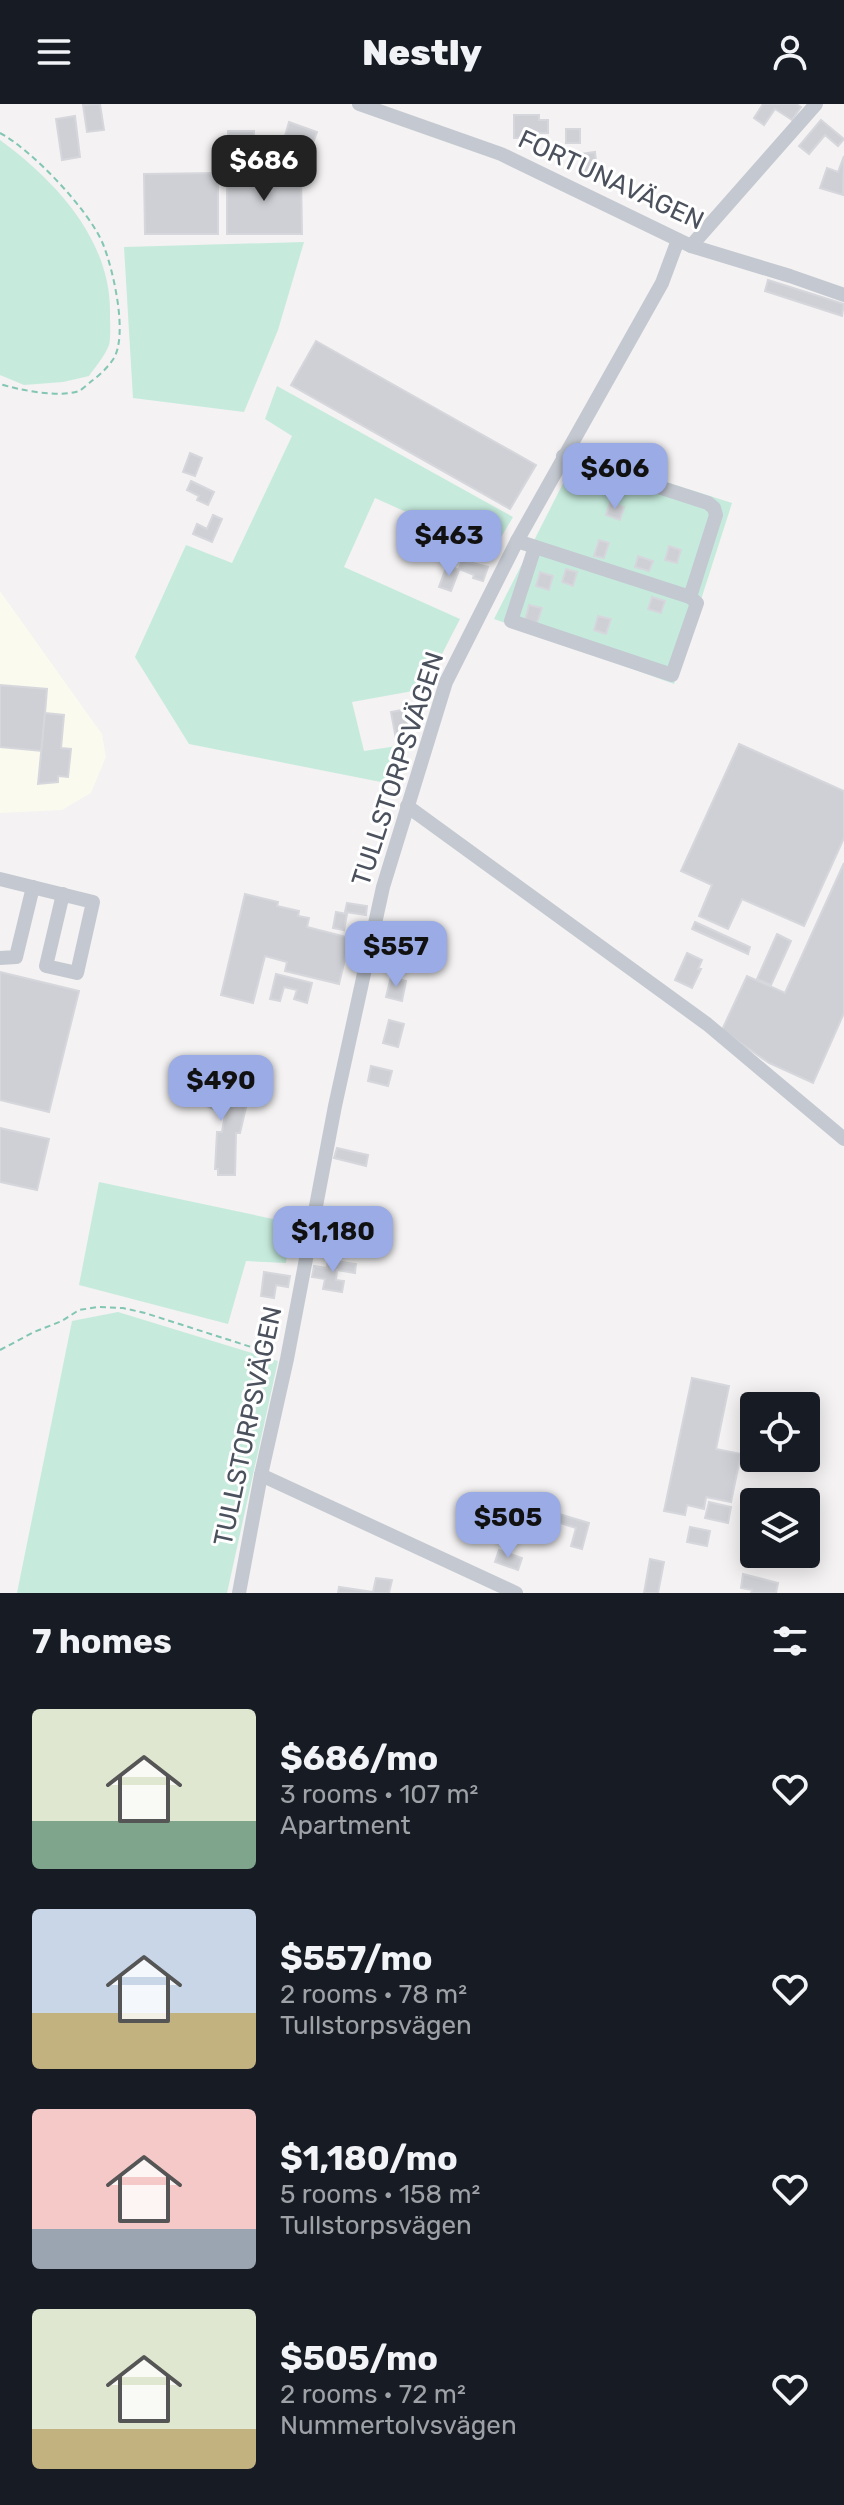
<!DOCTYPE html>
<meta charset="utf-8">
<style>
:root{--surface:#171b24;--page:#242831;--text:#f1f3f6;--muted:#9ea1a6;--accent:#9aabe5}
body{margin:0;font-family:Rubik,sans-serif;background:var(--page);color:var(--text);height:100vh;display:flex;flex-direction:column;font-size:30px;white-space:nowrap}
*{box-sizing:border-box;margin:0}
p{font-size:26px;color:var(--muted)}
.icon{flex:none;width:44px;height:44px;fill:none;stroke:currentColor;stroke-width:2;stroke-linecap:round;stroke-linejoin:round}
.map{position:relative;height:1489px;overflow:hidden}
.sheet{display:flex;flex-direction:column;background:var(--surface);flex:1}
.sheet>*{flex:none}
.controls{position:absolute;left:740px;top:1288px;display:grid;gap:16px}
.controls a{display:grid;place-items:center;width:80px;height:80px;border-radius:8px;background:var(--surface);box-shadow:0 4px 20px #0003;font-size:40px}
.price{position:absolute;translate:-50% -68px;padding:0 18px;border-radius:16px;background:var(--accent);color:#111;font-size:26px;line-height:52px;filter:drop-shadow(0 2px 4px #0008)}
.price::after{content:'';position:absolute;left:50%;top:48px;width:24px;height:18px;margin-left:-12px;background:inherit;clip-path:polygon(0 0,100% 0,50% 100%)}
.price.selected{background:#222;color:#fff}
ul{padding:0;list-style:none}
li{display:flex;align-items:center;gap:24px;height:200px;padding:0 32px}
li span{display:grid;place-items:center;flex:none;width:224px;height:160px;border-radius:8px;color:#555}
li>.icon{margin-inline-start:auto}
span .icon{width:96px;height:96px;fill:#fffc;stroke-width:1}
li b{font-size:34px}
h2{display:flex;justify-content:space-between;align-items:center;height:96px;padding:0 32px;font-size:34px}
header{display:flex;justify-content:space-between;align-items:center;height:104px;padding:0 32px;background:var(--surface);font-size:36px;font-weight:800}
.map>svg:first-child{display:block}
.commercial{fill:#fbfaef}
.green{fill:#c6ebdd}
.building{fill:#cfd0d5;stroke:#d6d7dc;stroke-width:2}
.lines{fill:none;stroke-linecap:round;stroke-linejoin:round}
.path{stroke:#82c6b3;stroke-width:2;stroke-dasharray:6 4;stroke-linecap:butt}
.minor{stroke:#c4c9d1;stroke-width:14}
.labels{text-anchor:middle;dominant-baseline:central;stroke-width:6;stroke-linejoin:round;paint-order:stroke}
.street-label{font-size:26px;fill:#4b515d;stroke:#fff}
</style>
<header><svg class="icon" aria-label="menu" viewBox="0 0 24 24"><path d="M4 6h16M4 12h16M4 18h16"/></svg>Nestly<svg class="icon" aria-label="person" viewBox="0 0 24 24"><circle cx="12" cy="8" r="4"/><path d="M4 21q1-7 8-7t8 7"/></svg></header>
<div class="map">
<svg width="844" height="1489" viewBox="0 0 844 1489">
<rect width="100%" height="100%" fill="#f4f2f2"/>
<path class="commercial" d="M 0,487 L 102,630 L 106,653 L 91,689 L 62,706 L 0,709 Z"/>
<g class="green">
<path d="M 0,36 C 56,77 112,137 110,211 C 110,220 111,233 109,241 C 105,252 95,263 89,272 L 63,278 L 24,281 L 0,271 Z"/>
<path d="M 304,138 L 278,226 L 244,308 L 133,294 L 124,143 Z"/>
<path d="M 277,282 L 513,413 L 493,447 L 375,394 L 344,463 L 460,515 L 424,585 L 352,598 L 364,647 L 404,641 L 396,681 L 189,640 L 135,553 L 186,441 L 232,459 L 292,332 L 265,315 Z"/>
<path d="M 578,350 L 732,399 L 674,580 L 494,515 Z"/>
<path d="M 99,1078 L 292,1119 L 286,1159 L 246,1157 L 228,1220 L 79,1181 Z"/>
<path d="M 118,1208 L 278,1257 L 227,1489 L 17,1489 L 72,1217 Z"/>
</g>
<g class="building">
<path d="M 100,0 L 104,26 L 87,28 L 83,1 Z"/>
<path d="M 763,0 L 796,0 L 801,3 L 792,16 L 775,5 L 764,21 L 754,14 Z"/>
<path d="M 514,11 L 539,11 L 539,16 L 548,16 L 548,29 L 538,29 L 538,34 L 514,34 Z"/>
<path d="M 75,12 L 80,53 L 62,56 L 56,15 Z"/>
<path d="M 821,16 L 844,35 L 838,42 L 825,31 L 809,50 L 799,42 Z"/>
<path d="M 289,18 L 317,28 L 311,44 L 284,35 Z"/>
<rect x="566" y="25" width="14" height="14"/>
<rect x="228" y="27" width="26" height="14"/>
<path d="M 595,48 L 597,66 L 582,68 L 580,50 Z"/>
<path d="M 844,52 L 843,91 L 820,84 L 827,64 L 838,68 Z"/>
<path d="M 301,68 L 302,130 L 227,130 L 227,69 Z"/>
<path d="M 218,69 L 218,130 L 145,130 L 144,70 Z"/>
<path d="M 768,176 L 844,200 L 842,212 L 765,187 Z"/>
<path d="M 316,237 L 536,361 L 510,405 L 291,281 Z"/>
<path d="M 190,349 L 202,354 L 195,372 L 183,368 Z"/>
<path d="M 595,374 L 607,377 L 604,390 L 591,386 Z"/>
<path d="M 191,377 L 214,388 L 208,401 L 197,396 L 199,392 L 187,386 Z"/>
<path d="M 610,399 L 624,403 L 620,416 L 606,411 Z"/>
<path d="M 213,411 L 222,415 L 212,438 L 193,430 L 197,420 L 207,425 Z"/>
<path d="M 599,436 L 609,439 L 604,454 L 594,452 Z"/>
<path d="M 669,442 L 681,446 L 677,459 L 665,456 Z"/>
<path d="M 638,452 L 653,457 L 649,467 L 635,463 Z"/>
<path d="M 462,456 L 488,463 L 483,477 L 473,474 L 474,471 L 459,465 Z"/>
<path d="M 447,461 L 459,466 L 451,487 L 439,483 Z"/>
<path d="M 566,465 L 577,468 L 573,482 L 562,478 Z"/>
<path d="M 540,468 L 553,472 L 549,486 L 536,482 Z"/>
<path d="M 652,493 L 665,497 L 661,509 L 648,505 Z"/>
<path d="M 529,501 L 542,504 L 537,519 L 525,516 Z"/>
<path d="M 598,512 L 611,515 L 606,530 L 594,526 Z"/>
<path d="M 0,581 L 47,585 L 42,647 L 0,643 Z"/>
<path d="M 407,605 L 412,632 L 396,635 L 391,608 Z"/>
<path d="M 45,609 L 64,611 L 61,644 L 71,645 L 68,673 L 58,672 L 58,678 L 38,680 Z"/>
<path d="M 739,640 L 844,687 L 844,734 L 804,822 L 742,795 L 728,825 L 699,812 L 712,781 L 681,767 Z"/>
<path d="M 844,759 L 844,909 L 813,979 L 769,959 L 722,926 L 747,872 L 785,889 Z"/>
<path d="M 245,790 L 278,798 L 277,802 L 299,807 L 298,812 L 309,814 L 307,823 L 350,834 L 339,880 L 285,867 L 287,858 L 265,852 L 253,899 L 221,891 Z"/>
<path d="M 347,799 L 367,802 L 366,811 L 345,808 Z"/>
<path d="M 336,808 L 347,810 L 344,826 L 333,824 Z"/>
<path d="M 695,818 L 750,843 L 748,850 L 692,825 Z"/>
<path d="M 777,830 L 791,837 L 771,881 L 757,875 Z"/>
<path d="M 687,849 L 702,856 L 698,865 L 701,865 L 692,884 L 675,876 Z"/>
<path d="M 0,868 L 79,887 L 49,1008 L 0,996 Z"/>
<path d="M 276,870 L 312,879 L 307,899 L 294,895 L 297,886 L 284,883 L 280,897 L 270,895 Z"/>
<path d="M 391,873 L 406,877 L 402,897 L 386,893 Z"/>
<path d="M 389,916 L 404,920 L 398,943 L 383,939 Z"/>
<path d="M 371,962 L 392,967 L 388,982 L 368,977 Z"/>
<path d="M 189,976 L 247,999 L 240,1029 L 236,1029 L 235,1071 L 218,1071 L 218,1065 L 215,1065 L 217,1028 L 222,1028 L 225,1010 L 182,991 Z"/>
<path d="M 0,1024 L 49,1035 L 37,1086 L 0,1078 Z"/>
<path d="M 337,1044 L 368,1051 L 366,1062 L 334,1054 Z"/>
<path d="M 328,1156 L 356,1160 L 355,1169 L 337,1166 L 336,1176 L 344,1177 L 342,1188 L 323,1185 L 325,1175 L 312,1173 L 314,1162 L 327,1164 Z"/>
<path d="M 264,1168 L 290,1172 L 288,1183 L 276,1181 L 274,1194 L 261,1192 Z"/>
<path d="M 692,1274 L 729,1282 L 716,1345 L 741,1350 L 731,1398 L 706,1393 L 704,1405 L 687,1401 L 685,1411 L 664,1407 Z"/>
<path d="M 709,1398 L 731,1403 L 728,1419 L 705,1414 Z"/>
<path d="M 559,1410 L 589,1419 L 582,1445 L 571,1442 L 576,1424 L 557,1418 Z"/>
<path d="M 690,1423 L 710,1427 L 707,1442 L 687,1438 Z"/>
<path d="M 499,1446 L 522,1454 L 518,1466 L 495,1458 Z"/>
<path d="M 650,1455 L 664,1458 L 658,1489 L 644,1489 Z"/>
<path d="M 743,1470 L 778,1479 L 776,1489 L 751,1489 L 752,1486 L 741,1484 Z"/>
<path d="M 376,1474 L 392,1476 L 389,1489 L 338,1489 L 339,1483 L 373,1488 Z"/>
</g>
<g class="lines">
<g class="path">
<path d="M 0,29 C 32,46 89,106 103,140 C 113,165 128,229 114,254 C 109,262 100,271 93,276 C 89,279 83,285 79,287 C 59,294 19,286 0,280"/>
<path d="M 0,1246 L 34,1228 L 62,1217 L 79,1206 L 98,1203 L 123,1204 L 145,1209 L 273,1250"/>
</g>
<g class="minor">
<path d="M 359,0 L 501,50 L 691,142 L 790,172 L 844,191"/>
<path d="M 691,142 L 816,0"/>
<path d="M 517,437 L 690,493 L 716,411 L 714,404 L 708,399 L 563,352"/>
<path d="M 535,443 L 511,517 L 672,571 L 697,499 L 690,493"/>
<path d="M 407,702 L 707,920 L 844,1035"/>
<path d="M 0,775 L 93,798 L 77,869 L 46,862 L 63,790"/>
<path d="M 0,854 L 16,853 L 33,783"/>
<path d="M 261,1371 L 516,1489"/>
<path d="M 239,1489 L 261,1371 L 287,1255 L 335,1002 L 383,783 L 446,578 L 517,437 L 662,179 L 678,136"/>
</g>
</g>
<g class="labels">
<g class="street-label">
<text transform="translate(611 76) rotate(25)">FORTUNAVÄGEN</text>
<text transform="translate(398 665) rotate(-72)">TULLSTORPSVÄGEN</text>
<text transform="translate(248 1322) rotate(-78)">TULLSTORPSVÄGEN</text>
</g>
</g>
</svg>
<div class="controls">
<a><svg class="icon" aria-label="locate" viewBox="0 0 24 24"><circle cx="12" cy="12" r="6"/><path d="M12 2v4M12 18v4M2 12h4M18 12h4"/></svg></a>
<a><svg class="icon" aria-label="layers" viewBox="0 0 24 24"><path d="M12 4l9 5-9 5-9-5zM3 14l9 5 9-5"/></svg></a>
</div>
<b class="price selected" style="left:264px;top:99px">$686</b>
<b class="price" style="left:615px;top:407px">$606</b>
<b class="price" style="left:449px;top:474px">$463</b>
<b class="price" style="left:396px;top:885px">$557</b>
<b class="price" style="left:221px;top:1019px">$490</b>
<b class="price" style="left:333px;top:1170px">$1,180</b>
<b class="price" style="left:508px;top:1456px">$505</b>
</div>
<section class="sheet">
<h2>7 homes<svg class="icon" aria-label="filters" viewBox="0 0 24 24"><path d="M4 7h16M4 17h16"/><circle cx="9" cy="7" r="2"/><circle cx="15" cy="17" r="2"/></svg></h2>
<ul>
<li><span style="background:linear-gradient(#dfe7d0 70%,#7fa58c 0)"><svg class="icon" aria-label="home" viewBox="0 0 24 24"><path d="M3 11l9-7 9 7M6 9v11h12V9"/></svg></span><div><b>$686/mo</b><p>3 rooms · 107 m²</p><p>Apartment</p></div><svg class="icon" aria-label="heart" viewBox="0 0 24 24"><path d="M12 20l-8-8c-3-5 5-10 8-4 3-6 11-1 8 4z"/></svg></li>
<li><span style="background:linear-gradient(#c9d6e8 65%,#c2b280 0)"><svg class="icon" aria-label="home" viewBox="0 0 24 24"><path d="M3 11l9-7 9 7M6 9v11h12V9"/></svg></span><div><b>$557/mo</b><p>2 rooms · 78 m²</p><p>Tullstorpsvägen</p></div><svg class="icon" aria-label="heart" viewBox="0 0 24 24"><path d="M12 20l-8-8c-3-5 5-10 8-4 3-6 11-1 8 4z"/></svg></li>
<li><span style="background:linear-gradient(#f6c9c9 75%,#9aa5b1 0)"><svg class="icon" aria-label="home" viewBox="0 0 24 24"><path d="M3 11l9-7 9 7M6 9v11h12V9"/></svg></span><div><b>$1,180/mo</b><p>5 rooms · 158 m²</p><p>Tullstorpsvägen</p></div><svg class="icon" aria-label="heart" viewBox="0 0 24 24"><path d="M12 20l-8-8c-3-5 5-10 8-4 3-6 11-1 8 4z"/></svg></li>
<li><span style="background:linear-gradient(#dfe7d0 75%,#c2b280 0)"><svg class="icon" aria-label="home" viewBox="0 0 24 24"><path d="M3 11l9-7 9 7M6 9v11h12V9"/></svg></span><div><b>$505/mo</b><p>2 rooms · 72 m²</p><p>Nummertolvsvägen</p></div><svg class="icon" aria-label="heart" viewBox="0 0 24 24"><path d="M12 20l-8-8c-3-5 5-10 8-4 3-6 11-1 8 4z"/></svg></li>
</ul>
</section>
